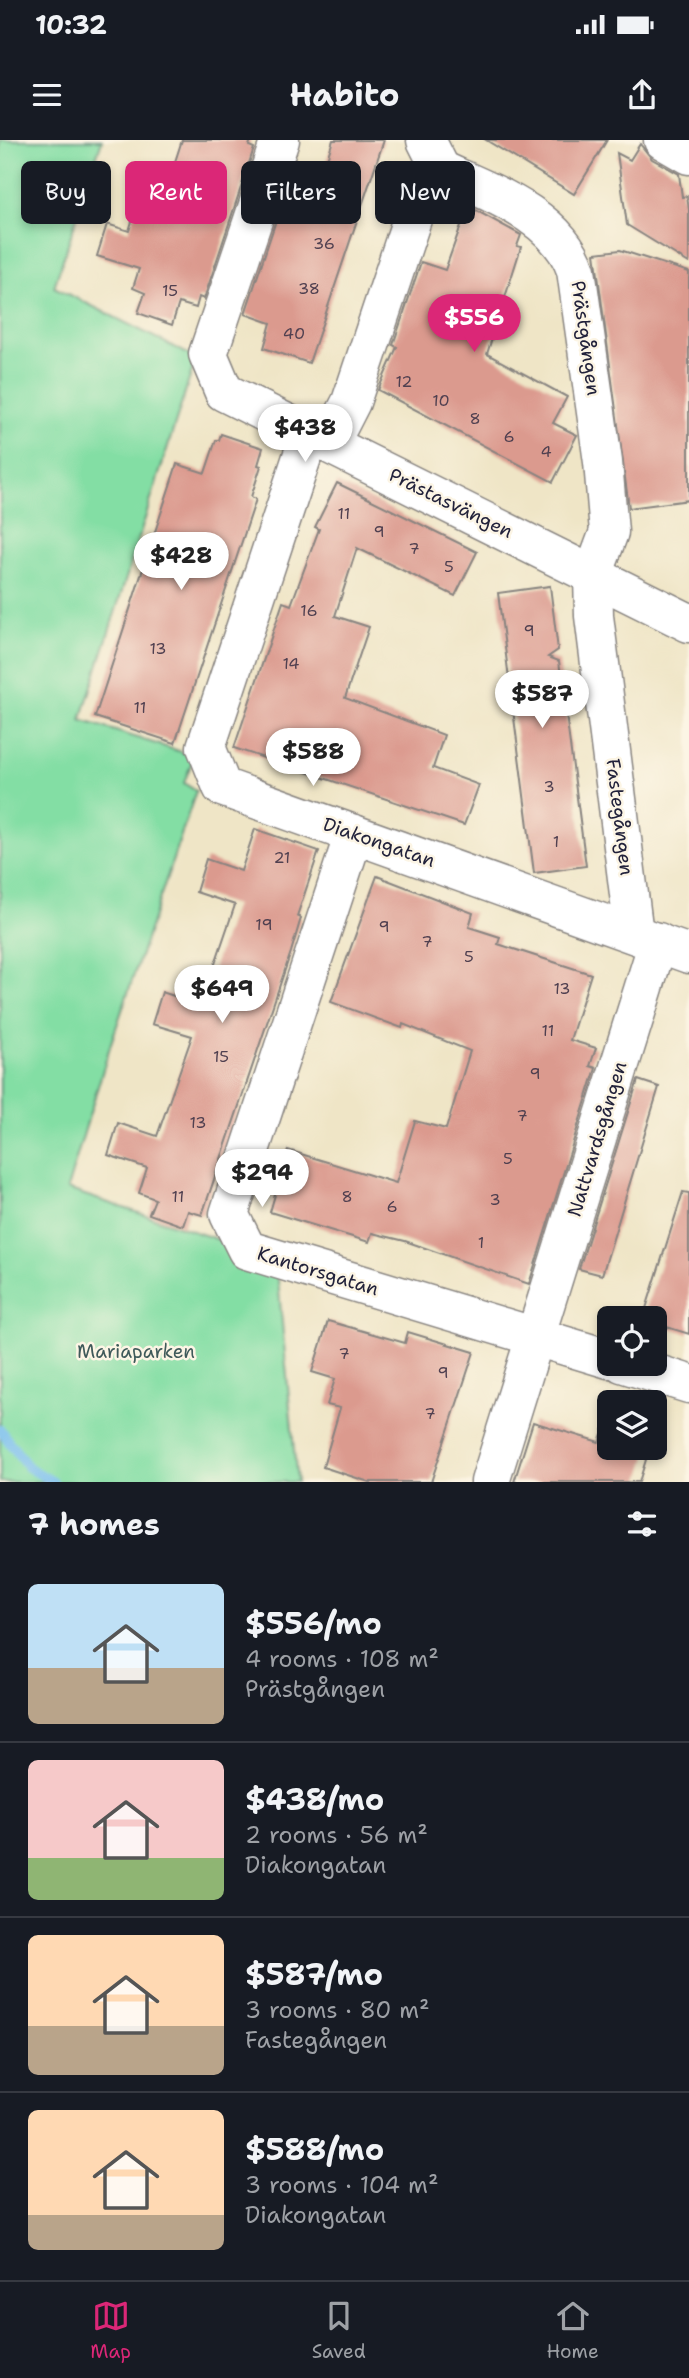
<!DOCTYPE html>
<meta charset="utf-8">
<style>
:root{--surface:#171b24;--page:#20242c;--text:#f1f3f6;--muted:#9ea1a6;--line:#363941;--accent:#db2777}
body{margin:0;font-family:"Shantell Sans",sans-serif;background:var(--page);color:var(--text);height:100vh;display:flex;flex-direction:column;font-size:26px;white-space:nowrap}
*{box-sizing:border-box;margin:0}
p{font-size:23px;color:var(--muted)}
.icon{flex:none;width:38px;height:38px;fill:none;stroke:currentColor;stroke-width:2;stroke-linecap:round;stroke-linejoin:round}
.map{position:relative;height:1342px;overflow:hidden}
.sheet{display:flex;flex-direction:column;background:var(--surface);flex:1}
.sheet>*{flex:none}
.top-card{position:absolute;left:21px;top:21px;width:648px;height:63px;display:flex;gap:14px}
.controls{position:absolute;left:597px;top:1166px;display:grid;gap:14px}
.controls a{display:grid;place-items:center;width:70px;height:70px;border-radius:10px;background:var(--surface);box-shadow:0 4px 10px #0003;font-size:35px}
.price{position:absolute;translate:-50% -60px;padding:0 16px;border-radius:24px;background:#fff;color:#222;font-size:23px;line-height:46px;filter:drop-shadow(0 2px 4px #0008)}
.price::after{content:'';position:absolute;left:50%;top:42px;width:21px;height:16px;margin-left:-10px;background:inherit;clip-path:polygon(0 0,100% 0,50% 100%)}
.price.selected{background:var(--accent);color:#fff}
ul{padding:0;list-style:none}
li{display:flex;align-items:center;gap:21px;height:175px;padding:0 28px}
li+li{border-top:2px solid var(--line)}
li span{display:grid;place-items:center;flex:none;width:196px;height:140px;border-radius:10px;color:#555}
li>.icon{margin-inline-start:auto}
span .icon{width:84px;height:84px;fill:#fffc;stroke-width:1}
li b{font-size:30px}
h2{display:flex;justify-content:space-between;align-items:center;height:84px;padding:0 28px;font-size:30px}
.tag{padding:0 24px;border-radius:10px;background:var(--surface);box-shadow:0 4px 10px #0003;font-size:24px;line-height:63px}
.tag.selected{background:var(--accent);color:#fff}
.status{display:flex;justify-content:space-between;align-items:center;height:49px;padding:0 35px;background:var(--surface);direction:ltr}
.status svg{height:19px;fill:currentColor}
header{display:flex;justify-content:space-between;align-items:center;height:91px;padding:0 28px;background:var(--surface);font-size:32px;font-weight:700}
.tab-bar{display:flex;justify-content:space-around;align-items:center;height:98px;border-top:2px solid var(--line);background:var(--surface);font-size:19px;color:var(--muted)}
.tab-bar a{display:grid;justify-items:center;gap:4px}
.tab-bar .selected{color:var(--accent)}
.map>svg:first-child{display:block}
.green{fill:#83dea4;stroke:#528070;stroke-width:2}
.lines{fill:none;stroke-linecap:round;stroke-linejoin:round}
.stream{stroke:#75beee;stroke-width:10}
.building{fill:#db9a8e}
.minor-casing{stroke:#888480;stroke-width:41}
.minor{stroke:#fff;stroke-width:38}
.labels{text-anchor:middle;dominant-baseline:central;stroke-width:5;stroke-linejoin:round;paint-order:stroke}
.number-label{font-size:16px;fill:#504050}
.street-label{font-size:19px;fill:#22223b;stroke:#fcf5e5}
.park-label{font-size:19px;fill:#3f5a5a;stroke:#fcf5e5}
</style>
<div class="status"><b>10:32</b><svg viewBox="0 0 49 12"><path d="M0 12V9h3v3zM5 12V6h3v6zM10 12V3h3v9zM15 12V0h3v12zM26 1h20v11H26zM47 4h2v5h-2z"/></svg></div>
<header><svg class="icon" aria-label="menu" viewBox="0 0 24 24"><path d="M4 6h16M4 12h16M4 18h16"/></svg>Habito<svg class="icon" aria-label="share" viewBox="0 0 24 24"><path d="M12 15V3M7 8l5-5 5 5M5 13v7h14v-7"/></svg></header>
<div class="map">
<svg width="689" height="1342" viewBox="0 0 689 1342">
<rect width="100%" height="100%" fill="#fcf5e5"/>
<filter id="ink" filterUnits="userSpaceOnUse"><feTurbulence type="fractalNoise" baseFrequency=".0143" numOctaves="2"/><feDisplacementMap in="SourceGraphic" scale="14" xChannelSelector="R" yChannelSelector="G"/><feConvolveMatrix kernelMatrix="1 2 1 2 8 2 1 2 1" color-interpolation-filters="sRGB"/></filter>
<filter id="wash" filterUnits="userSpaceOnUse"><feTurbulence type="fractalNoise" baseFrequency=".00686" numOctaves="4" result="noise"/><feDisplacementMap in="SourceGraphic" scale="28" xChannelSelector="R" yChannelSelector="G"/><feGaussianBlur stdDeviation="1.57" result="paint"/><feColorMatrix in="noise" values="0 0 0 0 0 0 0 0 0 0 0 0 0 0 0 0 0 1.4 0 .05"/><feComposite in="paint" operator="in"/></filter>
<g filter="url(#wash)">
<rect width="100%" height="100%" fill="#efe5c6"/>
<path class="green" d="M 0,0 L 102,0 L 54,147 L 196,218 L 81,580 L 194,616 L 184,643 L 196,651 L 111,903 L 67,1049 L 276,1119 L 297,1342 L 0,1342 Z"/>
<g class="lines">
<path class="stream" d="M 0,1290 L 28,1327 L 53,1342"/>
</g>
<g id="blocks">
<g class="building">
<path d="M 182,0 L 251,0 L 249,6 L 254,8 L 204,159 L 199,157 L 196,168 L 179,163 L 172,185 L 138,173 L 145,153 L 133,148 L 139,129 L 97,116 L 107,84 L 129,91 L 144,43 L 166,50 Z"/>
<path d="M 333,0 L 384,0 L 309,223 L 264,208 L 271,183 L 245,174 L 295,23 L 323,32 Z"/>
<path d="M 486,0 L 607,0 L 574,54 Z"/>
<path d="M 640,4 L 652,19 L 679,34 L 682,57 L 687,56 L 689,70 L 689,123 L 627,85 L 617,13 L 630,20 Z"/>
<path d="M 468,66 L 521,95 L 517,106 L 521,107 L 487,214 L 567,257 L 553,283 L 577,295 L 553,342 L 378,250 L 397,207 L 393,205 L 421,122 L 445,130 Z"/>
<path d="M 620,110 L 689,132 L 689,360 L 629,368 L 595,113 Z"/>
<path d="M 221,294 L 263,308 L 258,325 L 261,326 L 251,357 L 256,359 L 175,603 L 95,577 L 177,324 L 205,333 L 216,300 L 219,300 Z"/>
<path d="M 337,343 L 477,412 L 455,456 L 357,408 L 335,476 L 369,487 L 345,558 L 444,595 L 433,628 L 479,645 L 464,685 L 234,608 L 283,462 L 291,465 L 319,389 L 315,387 Z"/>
<path d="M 550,446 L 558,510 L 548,517 L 559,521 L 586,726 L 534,733 L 498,453 Z"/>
<path d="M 255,689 L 319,711 L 297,776 L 301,778 L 291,812 L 202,1075 L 188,1071 L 183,1086 L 149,1074 L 155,1059 L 139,1053 L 147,1028 L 108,1015 L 118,983 L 157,996 L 192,896 L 152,884 L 162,852 L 201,865 L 235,765 L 196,752 L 206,719 L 241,731 Z"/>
<path d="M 377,736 L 473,773 L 469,787 L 500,797 L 498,804 L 591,834 L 570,900 L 596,908 L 590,926 L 596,928 L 529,1144 L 405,1101 L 372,1093 L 369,1102 L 270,1072 L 288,1010 L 396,1043 L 415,981 L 446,989 L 470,911 L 403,884 L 402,888 L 331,862 Z"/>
<path d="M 638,940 L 659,947 L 602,1135 L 579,1129 Z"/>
<path d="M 683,1052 L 689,1053 L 689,1194 L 654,1183 L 654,1178 L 643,1178 Z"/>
<path d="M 328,1181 L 405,1203 L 408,1192 L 474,1212 L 431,1342 L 369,1342 L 323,1327 L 340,1268 L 327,1265 L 335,1239 L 312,1232 Z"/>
<path d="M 608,1276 L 609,1307 L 650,1307 L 639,1342 L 514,1342 L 533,1282 L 599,1302 Z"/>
</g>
</g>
</g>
<g filter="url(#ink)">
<use href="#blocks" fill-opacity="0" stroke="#888480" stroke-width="2"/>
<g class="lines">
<defs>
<g id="minor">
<path d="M 280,0 L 208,214 L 224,252 L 689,483"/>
<path d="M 426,0 L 441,30"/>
<path d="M 663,0 L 689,15"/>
<path d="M 310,293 L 206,607 L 222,647 L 689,814"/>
<path d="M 330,303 L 351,262 L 423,46 L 441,30 C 489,52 558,76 576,130 L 603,322 L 609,392 L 593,435 L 594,476 L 634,794"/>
<path d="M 354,694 L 229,1074 L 247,1110 L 609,1219"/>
<path d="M 622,1223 L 689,1244"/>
<path d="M 490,1342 L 658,802"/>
</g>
</defs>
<use href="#minor" class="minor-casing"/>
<use href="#minor" class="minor"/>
</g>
</g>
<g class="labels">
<g class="number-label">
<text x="324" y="103">36</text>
<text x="309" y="148">38</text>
<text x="170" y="150">15</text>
<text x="294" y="193">40</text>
<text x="404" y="241">12</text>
<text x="441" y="260">10</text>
<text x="475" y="278">8</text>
<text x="509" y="296">6</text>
<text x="546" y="311">4</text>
<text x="344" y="373">11</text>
<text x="379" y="391">9</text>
<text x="414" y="408">7</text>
<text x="449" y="426">5</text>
<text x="309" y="470">16</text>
<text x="529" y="490">9</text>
<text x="158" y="508">13</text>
<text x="291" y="523">14</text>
<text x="140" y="567">11</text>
<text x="549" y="646">3</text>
<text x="556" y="701">1</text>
<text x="282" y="717">21</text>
<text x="264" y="784">19</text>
<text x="384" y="786">9</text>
<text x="427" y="801">7</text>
<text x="469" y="816">5</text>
<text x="562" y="848">13</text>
<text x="548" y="890">11</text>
<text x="221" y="916">15</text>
<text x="535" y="933">9</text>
<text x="522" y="975">7</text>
<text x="198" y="982">13</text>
<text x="508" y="1018">5</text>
<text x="178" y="1056">11</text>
<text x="347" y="1056">8</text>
<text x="495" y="1059">3</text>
<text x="392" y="1066">6</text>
<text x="481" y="1102">1</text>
<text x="344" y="1213">7</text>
<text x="443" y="1232">9</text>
<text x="430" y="1273">7</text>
</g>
<g class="street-label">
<text transform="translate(586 198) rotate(82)">Prästgången</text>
<text transform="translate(451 363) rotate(26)">Prästasvängen</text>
<text transform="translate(620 677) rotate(83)">Fastegången</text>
<text transform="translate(379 702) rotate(19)">Diakongatan</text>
<text transform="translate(597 999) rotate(-73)">Nattvardsgången</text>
<text transform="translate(318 1131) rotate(17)">Kantorsgatan</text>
</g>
<g class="park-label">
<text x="136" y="1211">Mariaparken</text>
</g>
</g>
</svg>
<div class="controls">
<a><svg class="icon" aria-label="locate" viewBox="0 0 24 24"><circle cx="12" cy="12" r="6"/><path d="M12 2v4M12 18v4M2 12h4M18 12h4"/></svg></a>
<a><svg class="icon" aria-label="layers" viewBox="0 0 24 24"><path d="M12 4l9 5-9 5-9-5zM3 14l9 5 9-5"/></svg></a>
</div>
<b class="price selected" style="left:474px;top:214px">$556</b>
<b class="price" style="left:305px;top:324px">$438</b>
<b class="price" style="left:181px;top:452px">$428</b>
<b class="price" style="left:542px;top:590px">$587</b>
<b class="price" style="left:313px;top:648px">$588</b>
<b class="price" style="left:222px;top:885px">$649</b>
<b class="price" style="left:262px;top:1069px">$294</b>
<div class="top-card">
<a class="tag">Buy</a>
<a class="tag selected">Rent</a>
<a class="tag">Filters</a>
<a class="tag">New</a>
</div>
</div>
<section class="sheet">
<h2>7 homes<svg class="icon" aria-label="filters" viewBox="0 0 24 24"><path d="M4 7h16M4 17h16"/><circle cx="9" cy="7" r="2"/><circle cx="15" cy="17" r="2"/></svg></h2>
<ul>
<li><span style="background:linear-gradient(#bfe0f5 60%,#b9a48a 0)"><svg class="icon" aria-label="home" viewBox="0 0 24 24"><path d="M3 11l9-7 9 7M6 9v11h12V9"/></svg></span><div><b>$556/mo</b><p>4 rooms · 108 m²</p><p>Prästgången</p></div></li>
<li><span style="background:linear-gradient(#f6c9c9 70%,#8fb573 0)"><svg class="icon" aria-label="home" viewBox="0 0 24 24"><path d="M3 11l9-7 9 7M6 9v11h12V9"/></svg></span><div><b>$438/mo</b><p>2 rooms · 56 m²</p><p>Diakongatan</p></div></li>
<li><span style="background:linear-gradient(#ffd9b3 65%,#b9a48a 0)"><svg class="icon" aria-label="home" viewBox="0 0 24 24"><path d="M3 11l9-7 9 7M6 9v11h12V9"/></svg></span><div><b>$587/mo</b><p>3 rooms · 80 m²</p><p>Fastegången</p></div></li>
<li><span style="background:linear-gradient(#ffd9b3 75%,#b9a48a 0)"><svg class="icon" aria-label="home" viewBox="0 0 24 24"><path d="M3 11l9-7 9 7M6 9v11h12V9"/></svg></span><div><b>$588/mo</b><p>3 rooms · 104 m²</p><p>Diakongatan</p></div></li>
</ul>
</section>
<nav class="tab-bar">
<a class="selected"><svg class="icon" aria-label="map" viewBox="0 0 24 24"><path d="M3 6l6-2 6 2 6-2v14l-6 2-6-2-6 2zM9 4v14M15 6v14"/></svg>Map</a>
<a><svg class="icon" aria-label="saved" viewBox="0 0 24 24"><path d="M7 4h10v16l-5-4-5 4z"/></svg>Saved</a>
<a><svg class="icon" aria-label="home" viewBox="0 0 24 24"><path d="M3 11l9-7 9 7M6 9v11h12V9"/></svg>Home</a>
</nav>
